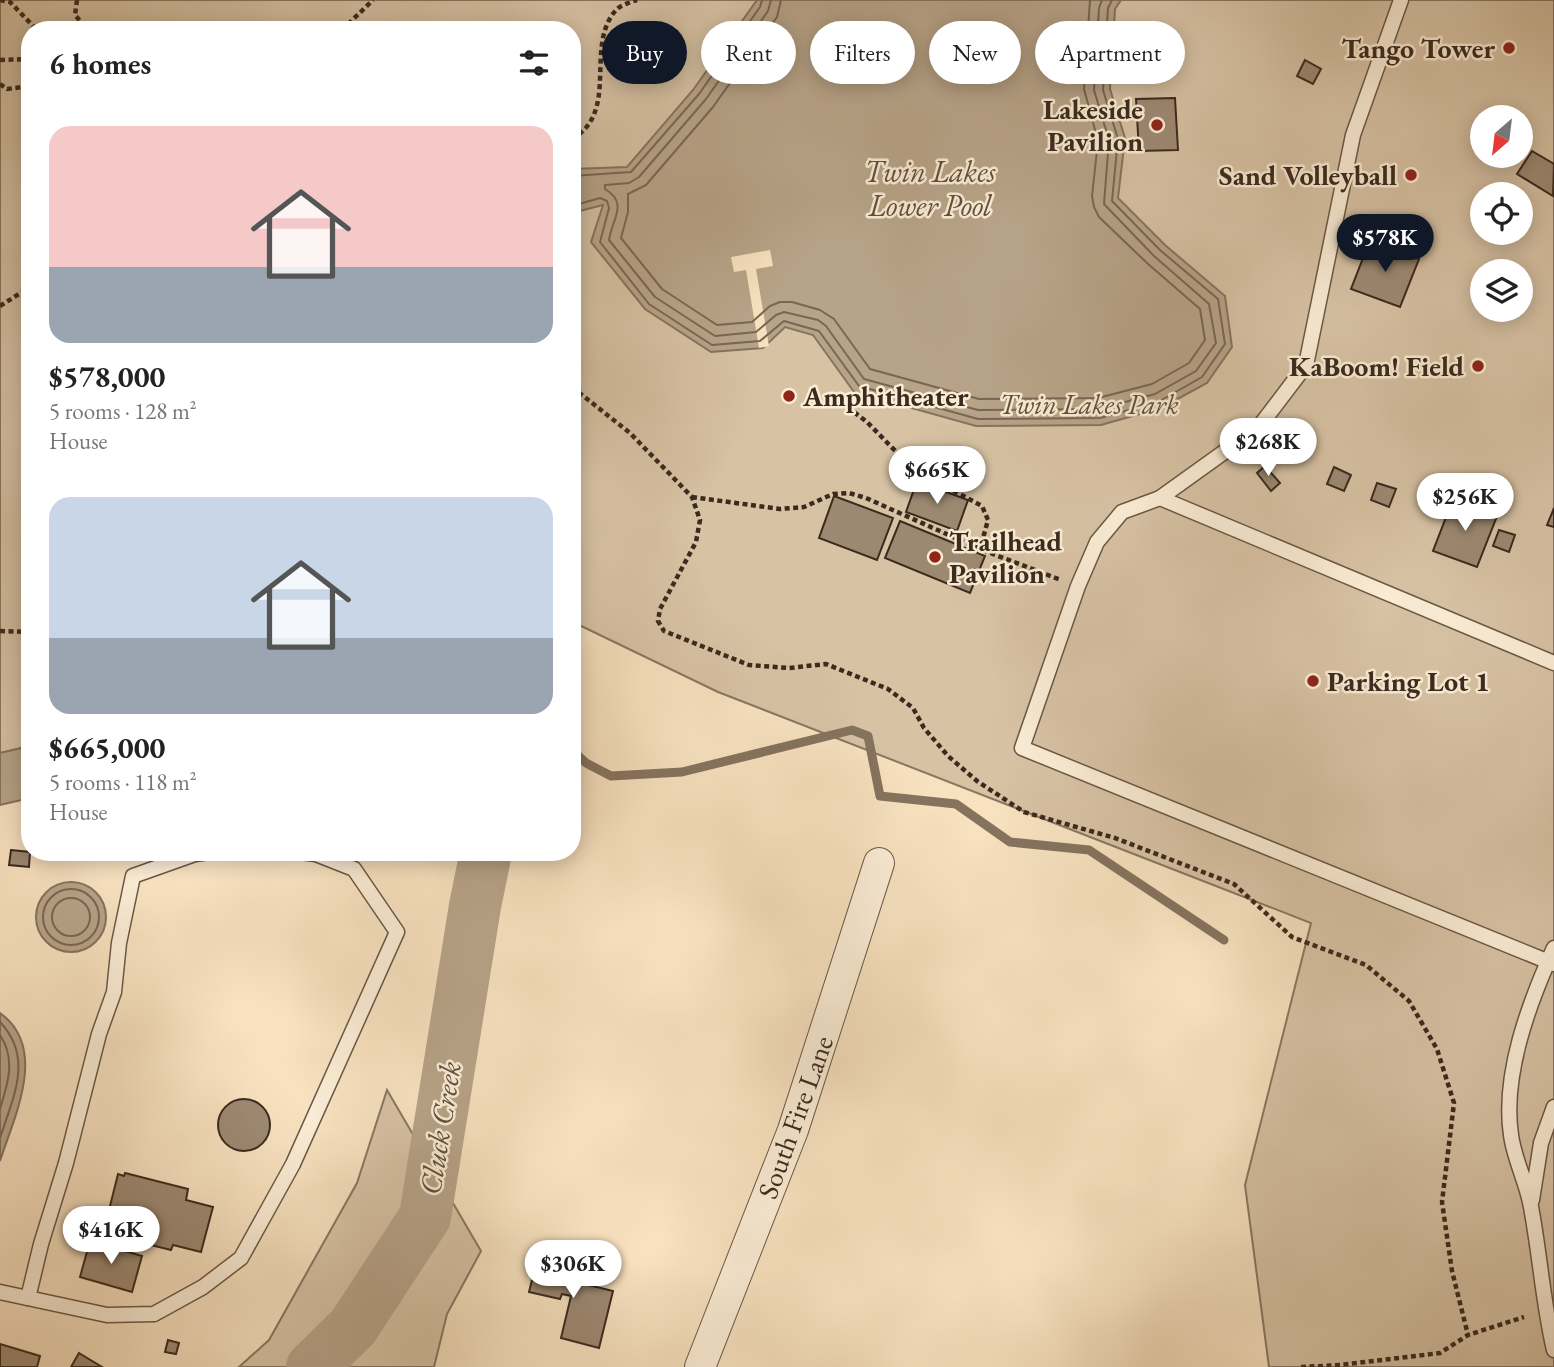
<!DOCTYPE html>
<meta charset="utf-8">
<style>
:root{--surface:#fff;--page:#f2f2f2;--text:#222;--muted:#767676;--accent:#111827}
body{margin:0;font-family:"EB Garamond",serif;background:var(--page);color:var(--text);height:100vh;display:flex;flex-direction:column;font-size:26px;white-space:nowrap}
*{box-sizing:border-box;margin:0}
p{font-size:23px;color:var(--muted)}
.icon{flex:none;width:38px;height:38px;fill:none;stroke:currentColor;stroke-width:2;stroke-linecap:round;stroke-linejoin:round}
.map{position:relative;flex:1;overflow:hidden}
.drawer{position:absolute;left:21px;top:21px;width:560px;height:840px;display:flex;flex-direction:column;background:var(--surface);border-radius:28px;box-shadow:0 4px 18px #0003}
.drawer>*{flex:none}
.guide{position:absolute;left:602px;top:21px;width:665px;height:63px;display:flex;gap:14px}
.needle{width:46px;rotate:208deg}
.fabs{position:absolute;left:1470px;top:105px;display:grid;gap:14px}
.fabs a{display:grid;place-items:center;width:63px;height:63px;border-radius:50%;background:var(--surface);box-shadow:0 4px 18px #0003;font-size:35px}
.price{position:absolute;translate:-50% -60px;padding:0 16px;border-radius:24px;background:#fff;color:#222;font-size:23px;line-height:46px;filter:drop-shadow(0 2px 4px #0008)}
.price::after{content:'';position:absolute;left:50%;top:42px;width:21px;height:16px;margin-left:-10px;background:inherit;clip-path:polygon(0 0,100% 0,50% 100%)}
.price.active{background:var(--accent);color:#fff}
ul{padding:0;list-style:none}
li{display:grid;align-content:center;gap:14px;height:371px;padding:0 28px}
li span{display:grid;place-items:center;height:217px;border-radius:21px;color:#555}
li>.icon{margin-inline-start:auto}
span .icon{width:126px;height:126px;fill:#fffc;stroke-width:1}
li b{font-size:30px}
h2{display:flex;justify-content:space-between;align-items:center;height:84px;padding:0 28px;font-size:30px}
.tag{padding:0 24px;border-radius:32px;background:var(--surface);box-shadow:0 4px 18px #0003;font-size:24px;line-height:63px}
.tag.active{background:var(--accent);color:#fff}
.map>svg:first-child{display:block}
.green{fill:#d7c2a4;stroke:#897661;stroke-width:2;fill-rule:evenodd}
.water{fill:#b7a388;stroke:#85735e;stroke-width:2}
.pier{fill:#f7e1bf}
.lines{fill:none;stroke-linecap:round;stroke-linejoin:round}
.shore{stroke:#796653;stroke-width:2}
.stream{stroke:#85735e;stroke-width:9}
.river{stroke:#b7a388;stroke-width:52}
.building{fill:#9d8972;stroke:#3b2a1e;stroke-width:2}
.lane-casing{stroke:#6a5846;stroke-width:17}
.street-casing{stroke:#6a5846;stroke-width:32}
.path{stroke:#3b2a1e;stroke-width:4.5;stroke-dasharray:5 3.5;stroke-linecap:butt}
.lane{stroke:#faecd5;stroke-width:14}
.street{stroke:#faecd5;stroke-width:30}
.poi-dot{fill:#8f2418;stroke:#faecd5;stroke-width:2.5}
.labels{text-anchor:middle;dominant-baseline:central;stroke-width:5;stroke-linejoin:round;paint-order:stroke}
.poi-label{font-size:28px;font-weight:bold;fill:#3b2a1e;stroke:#faecd5;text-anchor:end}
.park-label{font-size:28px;font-style:italic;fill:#625040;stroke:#faecd5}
.street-label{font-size:28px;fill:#3b2a1e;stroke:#faecd5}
.water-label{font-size:30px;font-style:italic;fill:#604e3e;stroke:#faecd5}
</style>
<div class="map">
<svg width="1554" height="1367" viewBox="0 0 1554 1367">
<rect width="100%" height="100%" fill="#f7e1bf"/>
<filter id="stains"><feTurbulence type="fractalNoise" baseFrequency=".00286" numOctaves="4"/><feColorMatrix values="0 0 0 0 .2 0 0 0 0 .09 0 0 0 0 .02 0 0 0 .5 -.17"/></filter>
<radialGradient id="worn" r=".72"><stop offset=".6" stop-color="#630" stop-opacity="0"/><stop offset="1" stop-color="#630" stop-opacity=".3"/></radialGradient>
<g class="green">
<path d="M 0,0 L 1554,0 L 1554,1367 L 1269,1367 L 1245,1185 L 1311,923 L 718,692 L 577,624 L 572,628 L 572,30 L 30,30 L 30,746 L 0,753 ZM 1482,117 L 1521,117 L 1521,156 L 1482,156 ZM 1482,194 L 1521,194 L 1521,233 L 1482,233 ZM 1482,271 L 1521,271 L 1521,310 L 1482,310 Z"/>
<path d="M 387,1090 L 481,1251 L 447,1314 L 434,1367 L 239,1367 L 269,1340 L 357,1183 Z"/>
</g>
<g class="water">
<path d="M 757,0 L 1121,0 L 1115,9 L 1110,89 L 1125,138 L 1118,198 L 1165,245 L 1225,296 L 1232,347 L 1207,383 L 1161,408 L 1101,425 L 976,426 L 854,392 L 813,335 L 785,327 L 763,348 L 711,352 L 645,309 L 591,242 L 603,205 L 572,213 L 572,169 L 627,167 L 693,90 Z"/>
<path d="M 30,746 L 30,798 L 0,805 L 0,753 Z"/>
<circle cx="71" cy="917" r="35"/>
<path d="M 0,1013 C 49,1048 14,1117 0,1161 Z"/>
</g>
<path class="pier" d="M 770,250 L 773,266 L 756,269 L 769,346 L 759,348 L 746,270 L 734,272 L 731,257 Z"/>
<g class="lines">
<g class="shore">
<path d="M 771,0 L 768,11 L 706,99 L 639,177 L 629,183 L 605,185 L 605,189 C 629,203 612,219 609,240 L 655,297 L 715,336 L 756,332 L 776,315 L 784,312 L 818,320 L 826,326 L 864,379 L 978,410 L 1099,409 L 1155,394 L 1196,371 L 1216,343 L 1209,304 L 1154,256 L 1104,204 L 1109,140 L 1094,90 L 1099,8 L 1102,0"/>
<path d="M 781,0 L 777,17 L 713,107 L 646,185 L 628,194 L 628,212 L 621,238 L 662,289 L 717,325 L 752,322 L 770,306 L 780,302 L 792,302 L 820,310 L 834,319 L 870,369 L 979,399 L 1098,398 L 1152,384 L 1189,363 L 1205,340 L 1200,309 L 1147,263 L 1099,217 L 1094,207 L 1092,196 L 1098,141 L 1084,89 L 1090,0"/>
<path d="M 572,176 L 631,172 L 699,94 L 760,7 L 762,0"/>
<path d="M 572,206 L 600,198 L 607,201 L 609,208 L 600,242 L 649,304 L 712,345 L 760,341 L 784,321 L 819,331 L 859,386 L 978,419 L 1100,418 L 1158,402 L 1202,377 L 1225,344 L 1218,299 L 1160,250 L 1112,201 L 1118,139 L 1103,90 L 1108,8 L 1112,0"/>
<circle cx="71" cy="917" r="28"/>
<circle cx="71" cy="917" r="19"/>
<path d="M 0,1022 C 34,1058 13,1097 0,1138"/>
<path d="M 0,1035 C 16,1059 8,1083 0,1109"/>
</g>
<path class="stream" d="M 572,750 L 586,763 L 611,776 L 682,772 L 852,730 L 868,736 L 880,796 L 956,804 L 1010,842 L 1089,850 L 1224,940"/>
<path class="river" d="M 312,1367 L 353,1327 L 425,1217 L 475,906 L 486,852"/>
</g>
<g class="building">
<path d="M 1305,60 L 1321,69 L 1313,84 L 1297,76 Z"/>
<path d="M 1175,98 L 1178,150 L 1139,151 L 1136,99 Z"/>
<path d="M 1532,151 L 1554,164 L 1553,196 L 1517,174 Z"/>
<path d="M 1370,240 L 1419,259 L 1400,307 L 1351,289 Z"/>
<path d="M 1265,466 L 1280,483 L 1271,491 L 1257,473 Z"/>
<path d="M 1334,467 L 1351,475 L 1344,491 L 1327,484 Z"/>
<path d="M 917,481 L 968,500 L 957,531 L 906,512 Z"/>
<path d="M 1377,483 L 1396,489 L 1389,507 L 1371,500 Z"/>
<path d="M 834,496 L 893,518 L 877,560 L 819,538 Z"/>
<path d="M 1453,499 L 1497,516 L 1477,567 L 1433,551 Z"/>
<path d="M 1554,508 L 1554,527 L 1547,525 Z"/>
<path d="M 900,521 L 985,556 L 970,593 L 885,558 Z"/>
<path d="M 1499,530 L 1515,535 L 1509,552 L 1493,546 Z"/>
<path d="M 11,850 L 30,852 L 29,867 L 9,865 Z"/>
<circle cx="244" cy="1125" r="26"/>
<path d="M 125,1173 L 188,1189 L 186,1200 L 213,1207 L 201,1252 L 173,1245 L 171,1250 L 111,1235 L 112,1232 L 104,1230 L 118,1174 L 124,1176 Z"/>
<path d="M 90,1241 L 142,1256 L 132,1292 L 80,1277 Z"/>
<path d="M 539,1252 L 570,1259 L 564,1282 L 575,1285 L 576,1282 L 613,1291 L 599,1348 L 561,1338 L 571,1296 L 562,1294 L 560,1299 L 529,1292 Z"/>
<path d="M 168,1340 L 179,1343 L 176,1354 L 165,1352 Z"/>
<path d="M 0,1344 L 40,1356 L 37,1367 L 0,1367 Z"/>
<path d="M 79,1353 L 102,1367 L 71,1367 Z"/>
</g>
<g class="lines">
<defs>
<g id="lane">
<path d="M 1401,0 L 1353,135 L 1306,365 L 1259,427 L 1160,498 L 1554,663"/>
<path d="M 1160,498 L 1122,512 L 1097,542 L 1078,586 L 1022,748 L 1554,964"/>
<path d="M 1554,948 C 1529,1003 1502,1075 1511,1135 C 1514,1159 1527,1183 1531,1207 C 1540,1255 1543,1303 1554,1350"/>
<path d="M 1532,1200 L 1541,1143 L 1554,1107"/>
<path d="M 0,1292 L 107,1315 L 154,1314 L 203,1287 L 241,1258 L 293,1164 L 397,932 L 354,869 L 316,854 L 300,852"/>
<path d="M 28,1298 L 41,1244 L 66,1163 L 99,1034 L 114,992 L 119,943 L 133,876 L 195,854 L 209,852"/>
</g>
<path id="street" d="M 700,1367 L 793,1130 L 879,863"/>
</defs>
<use href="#lane" class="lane-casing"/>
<use href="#street" class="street-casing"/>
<g class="path">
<path d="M 0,0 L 10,2 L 37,30"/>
<path d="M 77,0 L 75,15 L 88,30"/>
<path d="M 342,30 L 373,0"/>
<path d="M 0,60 L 30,59"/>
<path d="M 0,84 L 7,89 L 30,86"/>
<path d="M 572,139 C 621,111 583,45 617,9 C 621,5 631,2 637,0"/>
<path d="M 0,306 L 30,287"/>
<path d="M 572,387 L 630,433 L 692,497 L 700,520 L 696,542 L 660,609 L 658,621 L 664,631 L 749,665 L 789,668 L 826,664 L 888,689 L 913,708 L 924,728 L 948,756 L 977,781 L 1024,812 L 1115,838 L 1234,884 L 1292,937 L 1366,965 L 1409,1001 L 1437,1049 L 1454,1103 L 1442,1202 L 1452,1271 L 1468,1335"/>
<path d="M 834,397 L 867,422 L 913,469 L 982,506 L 988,520 L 980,549"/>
<path d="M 692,497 L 780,509 L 804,507 L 833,494 L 849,493 L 866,498 L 980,549 L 1061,580"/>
<path d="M 0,631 L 30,632"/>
<path d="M 1301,1367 L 1340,1365 L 1440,1353 L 1468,1335 L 1524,1317"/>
</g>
<use href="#lane" class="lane"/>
<use href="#street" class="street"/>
</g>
<g class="poi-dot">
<circle cx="1509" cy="48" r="7"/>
<circle cx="1157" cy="125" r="7"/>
<circle cx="1411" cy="175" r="7"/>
<circle cx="1478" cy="366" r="7"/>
<circle cx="789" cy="396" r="7"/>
<circle cx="935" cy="557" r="7"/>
<circle cx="1313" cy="681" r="7"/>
</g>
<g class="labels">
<g class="poi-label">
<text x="1495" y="48">Tango Tower</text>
<text x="1143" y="109">Lakeside<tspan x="1143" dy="32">Pavilion</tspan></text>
<text x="1397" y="175">Sand Volleyball</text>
<text x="1464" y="366">KaBoom! Field</text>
<text x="803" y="396" text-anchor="start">Amphitheater</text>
<text x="949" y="541" text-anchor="start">Trailhead<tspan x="949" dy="32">Pavilion</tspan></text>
<text x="1327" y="681" text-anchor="start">Parking Lot 1</text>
</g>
<g class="park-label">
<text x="1089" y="404">Twin Lakes Park</text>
</g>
<g class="street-label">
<text transform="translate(795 1117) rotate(-70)">South Fire Lane</text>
</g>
<g class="water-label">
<text x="930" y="171">Twin Lakes<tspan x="930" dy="34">Lower Pool</tspan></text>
<text transform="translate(440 1128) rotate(-81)">Cluck Creek</text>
</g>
</g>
<rect width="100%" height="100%" filter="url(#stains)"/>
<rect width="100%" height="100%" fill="url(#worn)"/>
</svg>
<div class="fabs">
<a><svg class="needle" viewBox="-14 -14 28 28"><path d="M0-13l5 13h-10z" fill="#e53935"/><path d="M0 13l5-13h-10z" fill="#767676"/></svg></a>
<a><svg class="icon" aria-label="locate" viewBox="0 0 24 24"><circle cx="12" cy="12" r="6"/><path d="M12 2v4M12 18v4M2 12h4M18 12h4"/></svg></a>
<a><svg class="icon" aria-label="layers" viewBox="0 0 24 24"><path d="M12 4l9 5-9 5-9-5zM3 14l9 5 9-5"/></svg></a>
</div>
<b class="price active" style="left:1385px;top:274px">$578K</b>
<b class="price" style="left:1268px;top:478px">$268K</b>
<b class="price" style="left:937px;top:506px">$665K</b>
<b class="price" style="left:1465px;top:533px">$256K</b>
<b class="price" style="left:111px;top:1266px">$416K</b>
<b class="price" style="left:573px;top:1300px">$306K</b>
<div class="guide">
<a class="tag active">Buy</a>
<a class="tag">Rent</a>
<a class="tag">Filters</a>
<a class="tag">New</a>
<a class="tag">Apartment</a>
</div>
<section class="drawer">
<h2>6 homes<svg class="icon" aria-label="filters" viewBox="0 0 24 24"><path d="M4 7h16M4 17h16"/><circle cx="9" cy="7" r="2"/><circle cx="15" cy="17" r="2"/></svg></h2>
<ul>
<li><span style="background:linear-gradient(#f6c9c9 65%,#9aa5b1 0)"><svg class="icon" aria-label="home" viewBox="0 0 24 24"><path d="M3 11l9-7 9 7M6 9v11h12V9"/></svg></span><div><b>$578,000</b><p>5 rooms · 128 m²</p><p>House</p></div></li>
<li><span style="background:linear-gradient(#c9d6e8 65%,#9aa5b1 0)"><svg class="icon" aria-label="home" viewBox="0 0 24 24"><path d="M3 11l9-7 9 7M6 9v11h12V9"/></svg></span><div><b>$665,000</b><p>5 rooms · 118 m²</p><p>House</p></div></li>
</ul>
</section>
</div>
